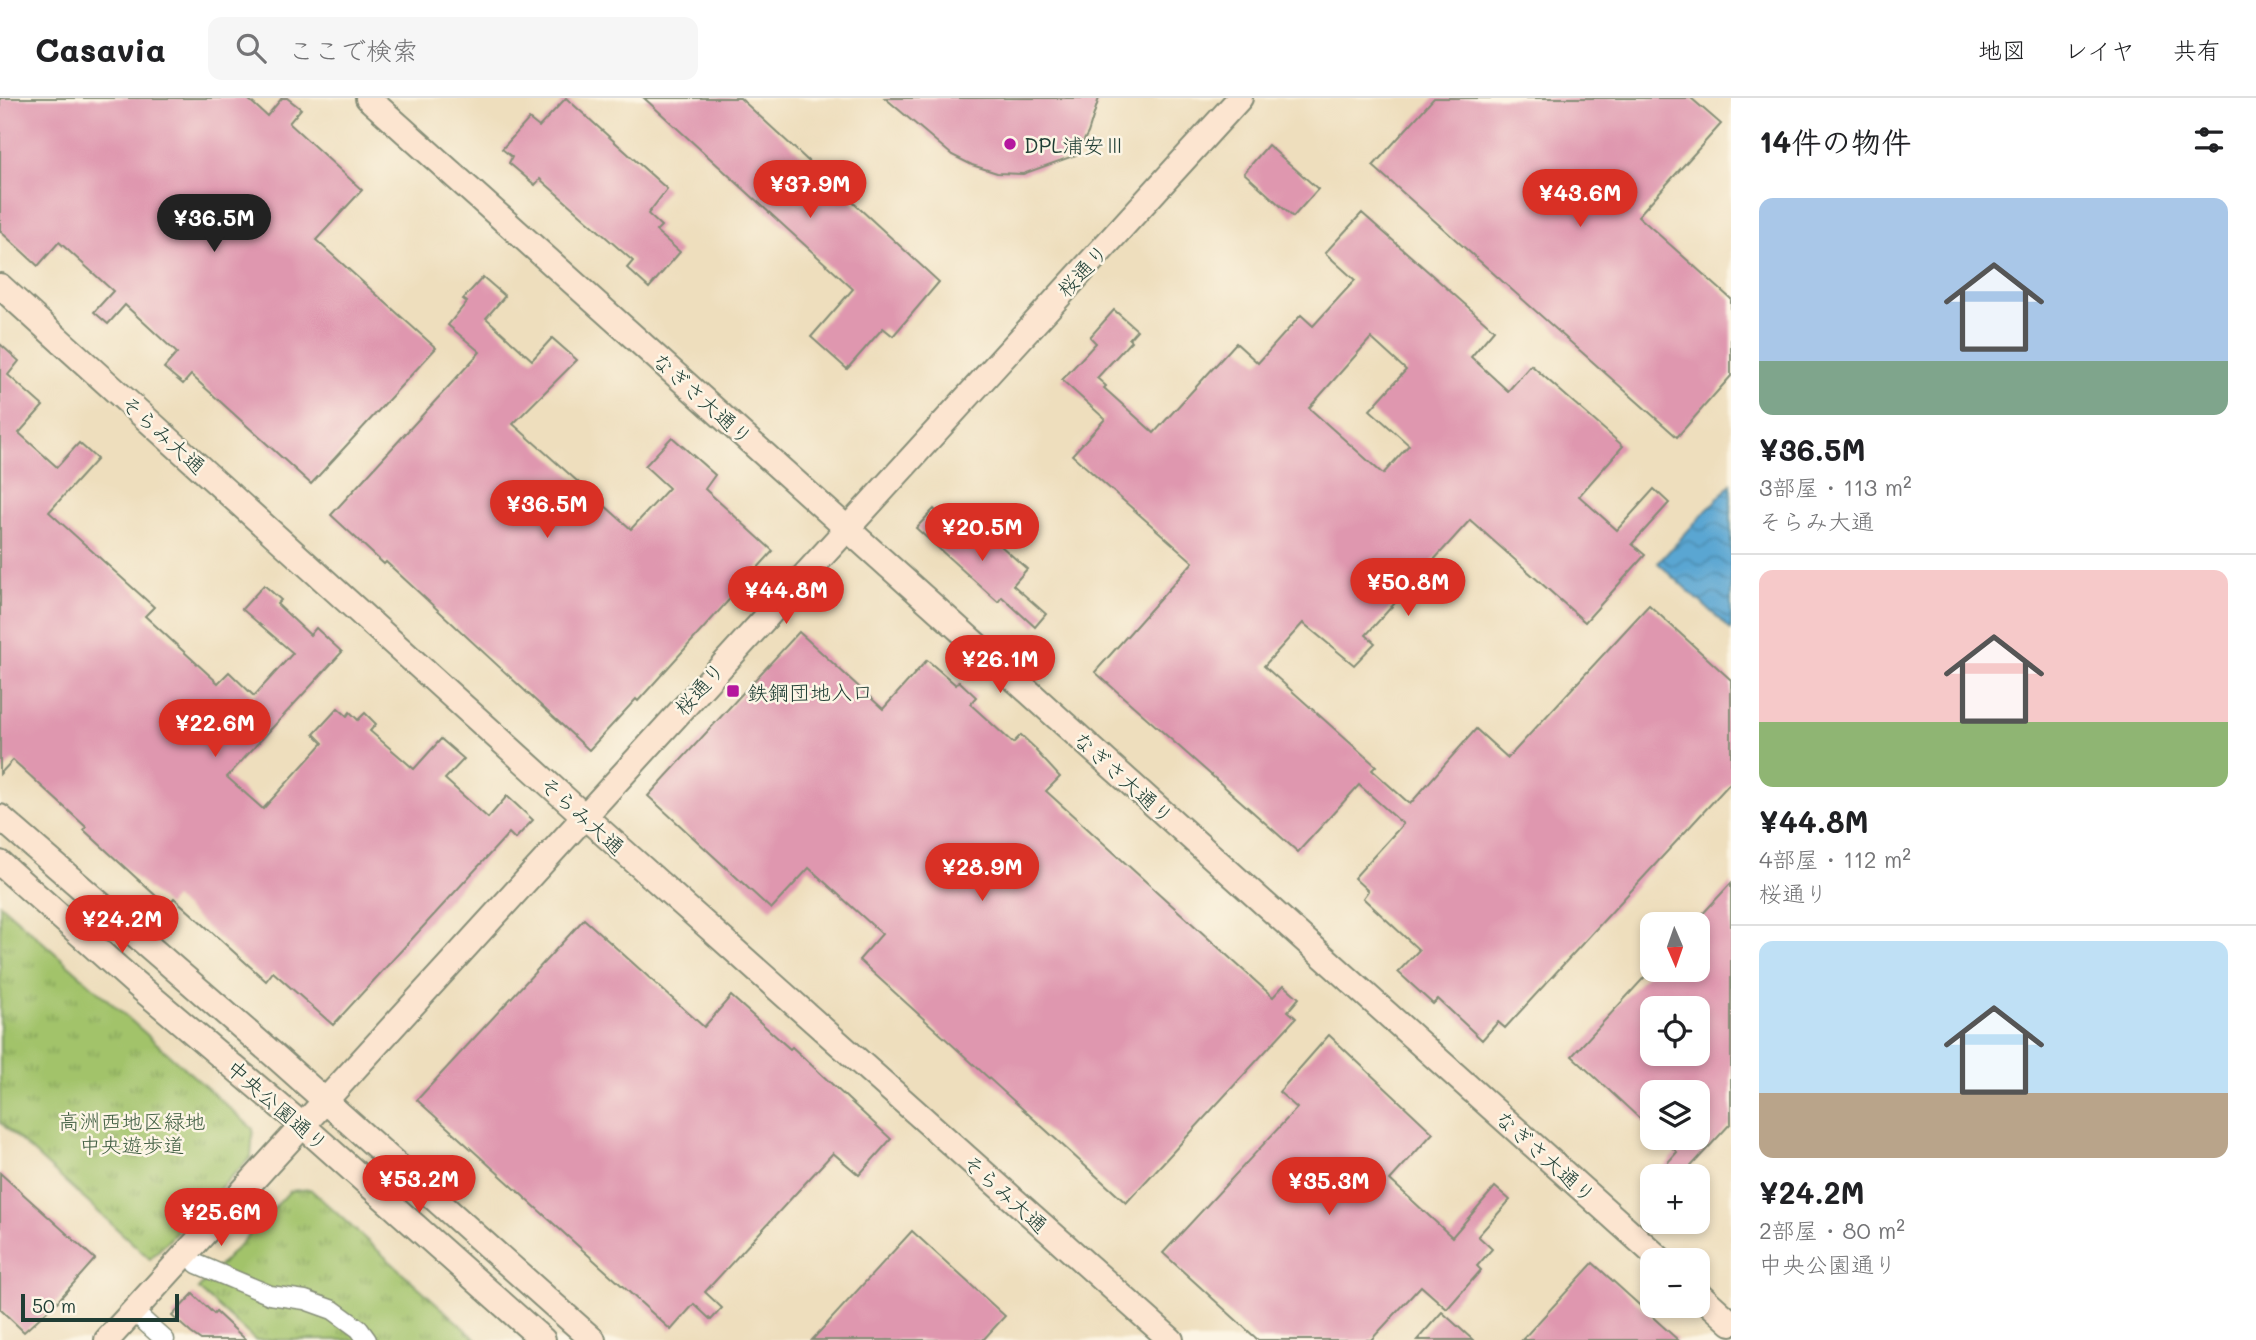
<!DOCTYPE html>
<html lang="ja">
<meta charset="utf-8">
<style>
:root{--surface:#fff;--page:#f6f6f6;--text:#202124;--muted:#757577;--line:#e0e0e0;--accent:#d93025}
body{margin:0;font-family:Mali,"Klee One",sans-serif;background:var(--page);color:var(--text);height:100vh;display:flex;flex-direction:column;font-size:26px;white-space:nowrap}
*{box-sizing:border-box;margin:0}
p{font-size:23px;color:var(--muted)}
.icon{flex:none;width:38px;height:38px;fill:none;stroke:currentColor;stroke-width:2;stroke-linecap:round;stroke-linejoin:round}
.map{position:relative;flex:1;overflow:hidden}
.sheet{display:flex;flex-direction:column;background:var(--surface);width:525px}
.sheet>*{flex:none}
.needle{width:46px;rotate:178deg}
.fabs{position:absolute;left:1640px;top:814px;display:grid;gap:14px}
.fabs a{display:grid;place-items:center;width:70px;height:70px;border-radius:14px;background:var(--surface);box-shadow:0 4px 10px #0003;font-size:35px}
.scale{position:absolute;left:21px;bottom:18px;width:158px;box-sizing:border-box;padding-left:7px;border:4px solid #1f3d34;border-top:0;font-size:19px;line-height:24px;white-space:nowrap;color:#1f3d34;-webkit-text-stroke:5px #fcf5e5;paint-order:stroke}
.price{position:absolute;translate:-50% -60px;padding:0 16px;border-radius:24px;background:var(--accent);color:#fff;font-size:23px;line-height:46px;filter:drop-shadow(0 2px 4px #0008)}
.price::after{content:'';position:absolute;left:50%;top:42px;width:21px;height:16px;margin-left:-10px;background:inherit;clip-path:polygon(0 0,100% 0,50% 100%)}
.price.on{background:#222;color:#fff}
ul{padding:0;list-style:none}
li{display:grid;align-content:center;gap:14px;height:371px;padding:0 28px}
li+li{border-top:2px solid var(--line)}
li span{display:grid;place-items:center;height:217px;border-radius:14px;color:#555}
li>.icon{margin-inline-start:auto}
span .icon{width:126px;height:126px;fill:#fffc;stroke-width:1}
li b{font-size:30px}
h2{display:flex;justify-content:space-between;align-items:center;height:84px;padding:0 28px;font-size:30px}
header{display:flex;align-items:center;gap:42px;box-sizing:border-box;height:98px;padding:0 35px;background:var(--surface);border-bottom:2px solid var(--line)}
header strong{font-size:33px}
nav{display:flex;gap:38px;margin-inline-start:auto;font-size:24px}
.search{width:490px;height:63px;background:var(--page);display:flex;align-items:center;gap:18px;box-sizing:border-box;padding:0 24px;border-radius:14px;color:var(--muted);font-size:26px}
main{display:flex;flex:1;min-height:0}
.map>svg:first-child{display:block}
.park{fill:url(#park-tufts);stroke:#608050;stroke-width:2}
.water{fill:url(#water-waves);stroke:#3c7283;stroke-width:2}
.building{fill:#df97af;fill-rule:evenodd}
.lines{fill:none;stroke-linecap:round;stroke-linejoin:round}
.street-casing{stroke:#868e78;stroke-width:21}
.secondary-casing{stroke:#868e78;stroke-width:28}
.street{stroke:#fff;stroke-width:18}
.secondary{stroke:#fce5d0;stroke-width:24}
.poi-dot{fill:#b5179e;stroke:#fcf5e5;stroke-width:2.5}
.labels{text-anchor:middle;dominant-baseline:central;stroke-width:5;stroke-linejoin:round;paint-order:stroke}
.poi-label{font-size:21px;fill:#1f3d34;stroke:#fcf5e5;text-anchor:start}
.street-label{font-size:21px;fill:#1f3d34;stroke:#fcf5e5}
.park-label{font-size:21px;fill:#405e42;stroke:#fcf5e5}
</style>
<header>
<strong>Casavia</strong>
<div class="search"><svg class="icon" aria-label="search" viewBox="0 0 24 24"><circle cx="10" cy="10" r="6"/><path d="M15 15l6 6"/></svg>ここで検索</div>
<nav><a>地図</a><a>レイヤ</a><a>共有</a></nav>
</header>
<main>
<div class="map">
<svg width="1731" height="1242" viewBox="0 0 1731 1242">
<defs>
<pattern id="park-tufts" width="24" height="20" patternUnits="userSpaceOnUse" patternTransform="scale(1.75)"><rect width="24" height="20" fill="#a2c36b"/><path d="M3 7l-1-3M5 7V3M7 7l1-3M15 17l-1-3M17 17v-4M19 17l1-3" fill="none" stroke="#83a059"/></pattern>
<pattern id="water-waves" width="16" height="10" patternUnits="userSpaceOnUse" patternTransform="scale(1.75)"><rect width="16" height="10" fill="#5aa6d2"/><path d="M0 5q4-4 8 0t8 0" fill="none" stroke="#4a88ab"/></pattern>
</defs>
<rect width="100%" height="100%" fill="#fcf5e5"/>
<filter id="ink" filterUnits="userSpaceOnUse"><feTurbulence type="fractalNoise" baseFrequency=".0143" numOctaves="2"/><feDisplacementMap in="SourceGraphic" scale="14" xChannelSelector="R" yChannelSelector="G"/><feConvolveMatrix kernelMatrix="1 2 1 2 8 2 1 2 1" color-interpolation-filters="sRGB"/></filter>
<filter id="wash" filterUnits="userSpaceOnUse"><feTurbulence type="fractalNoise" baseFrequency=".00686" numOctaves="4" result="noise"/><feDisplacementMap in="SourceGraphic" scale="28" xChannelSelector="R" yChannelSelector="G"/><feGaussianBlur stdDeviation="1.57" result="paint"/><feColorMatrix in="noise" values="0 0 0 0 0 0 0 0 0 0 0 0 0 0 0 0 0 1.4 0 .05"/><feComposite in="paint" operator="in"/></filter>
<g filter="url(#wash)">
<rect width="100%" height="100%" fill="#eedebd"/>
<g class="park">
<path d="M 0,806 L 253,1031 L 251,1059 L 150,1161 L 0,1024 Z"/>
<path d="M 310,1091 L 477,1242 L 255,1242 L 198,1191 L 290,1093 Z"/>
</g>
<path class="water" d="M 1731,386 L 1731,532 L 1658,465 Z"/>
<g id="blocks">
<g class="building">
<path d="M 0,0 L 247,0 L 267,18 L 282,0 L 287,0 L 301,11 L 289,25 L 362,92 L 316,142 L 436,250 L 311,386 L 191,277 L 183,286 L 164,270 L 177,255 L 125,207 L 108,226 L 94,214 L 113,193 L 59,144 L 38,168 L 0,133 Z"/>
<path d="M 566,0 L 667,91 L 648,116 L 661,128 L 656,133 L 680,154 L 649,190 L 627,170 L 633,163 L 540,81 L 535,87 L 509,65 L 512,59 L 502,51 L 529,21 L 539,29 Z"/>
<path d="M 644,0 L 740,0 L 939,184 L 893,238 L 883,230 L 847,271 L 811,239 L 853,191 Z"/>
<path d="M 885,0 L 1099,0 L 1088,35 L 1076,57 L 1023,76 L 997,75 L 972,67 L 952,57 Z"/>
<path d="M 1434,0 L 1691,0 L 1721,26 L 1638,118 L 1731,201 L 1731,278 L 1677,339 L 1373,68 Z"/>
<path d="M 1268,47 L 1318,91 L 1293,119 L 1244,75 Z"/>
<path d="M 1362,115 L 1494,232 L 1471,259 L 1508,293 L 1531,267 L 1623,348 L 1579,398 L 1617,432 L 1654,391 L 1669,405 L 1632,446 L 1645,457 L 1585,524 L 1470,422 L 1366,537 L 1375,545 L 1354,567 L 1303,525 L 1264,568 L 1376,668 L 1372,672 L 1410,706 L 1476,631 L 1508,660 L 1649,507 L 1731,582 L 1731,684 L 1505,930 L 1498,924 L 1482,942 L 1438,901 L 1433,906 L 1398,874 L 1419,852 L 1363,800 L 1368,793 L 1354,780 L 1403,726 L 1359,687 L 1298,754 L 1095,574 L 1193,464 L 1072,357 L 1105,321 L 1062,282 L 1096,245 L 1090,239 L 1114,212 L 1137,232 L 1129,241 L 1131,243 L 1097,280 L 1106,288 L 1104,290 L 1154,335 L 1236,245 L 1258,265 L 1301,217 L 1313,228 L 1355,182 L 1325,155 ZM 1371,240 L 1406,272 L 1370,312 L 1409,347 L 1383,376 L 1309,310 Z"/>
<path d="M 483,179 L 505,198 L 486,220 L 532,262 L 552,240 L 577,262 L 513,326 L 631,431 L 669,390 L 645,368 L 672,339 L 715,377 L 705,391 L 773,453 L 638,603 L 636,601 L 589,652 L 386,464 L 384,466 L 331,417 L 480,254 L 448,227 L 467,204 L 463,201 Z"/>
<path d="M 0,246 L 19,263 L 8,277 L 43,308 L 19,335 L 57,369 L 79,345 L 97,361 L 49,414 L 154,509 L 145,518 L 218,585 L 229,574 L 254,598 L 293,555 L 242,511 L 264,487 L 281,502 L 277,506 L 310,537 L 316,530 L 342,554 L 227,679 L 263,711 L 323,645 L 314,636 L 338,610 L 347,618 L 350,614 L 358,622 L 365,615 L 376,626 L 370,633 L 414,671 L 441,641 L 464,661 L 445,681 L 488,720 L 507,698 L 533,722 L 515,741 L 509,735 L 333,927 L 273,874 L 266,883 L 174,800 L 167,808 L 84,732 L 86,729 L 13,662 L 0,676 Z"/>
<path d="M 934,411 L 963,439 L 975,425 L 1027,471 L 1013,487 L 1046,516 L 1035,529 L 1002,499 L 998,504 L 916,430 Z"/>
<path d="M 799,534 L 883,611 L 927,562 L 956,587 L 959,583 L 976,599 L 970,606 L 1013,645 L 1021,637 L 1037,652 L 1036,653 L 1060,679 L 1046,693 L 1273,899 L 1284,887 L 1299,900 L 1288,913 L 1296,920 L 1126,1105 L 859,862 L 882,836 L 809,770 L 771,811 L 648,698 Z"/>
<path d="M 1731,785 L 1731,1025 L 1682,1078 L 1656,1078 L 1677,1054 L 1661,1040 L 1698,1040 L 1698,994 L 1652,994 L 1652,1032 L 1572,958 L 1651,872 L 1698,872 L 1698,821 ZM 1652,910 L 1698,910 L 1698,956 L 1652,956 Z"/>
<path d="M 584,821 L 704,929 L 731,898 L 790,951 L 792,949 L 891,1041 L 859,1077 L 833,1055 L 705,1194 L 722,1210 L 711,1222 L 694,1206 L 671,1232 L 417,1002 Z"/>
<path d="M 1329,937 L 1433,1035 L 1390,1082 L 1452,1139 L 1495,1089 L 1510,1102 L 1478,1138 L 1492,1151 L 1477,1168 L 1481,1172 L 1447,1211 L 1421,1188 L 1371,1242 L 1258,1242 L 1163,1155 L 1297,1010 L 1279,994 Z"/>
<path d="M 0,1075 L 95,1161 L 57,1204 L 24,1234 L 0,1211 Z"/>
<path d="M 912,1133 L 1005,1218 L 983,1242 L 812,1242 Z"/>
<path d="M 1593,1165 L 1678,1242 L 1522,1242 Z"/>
<path d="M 193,1196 L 214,1216 L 216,1214 L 246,1242 L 201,1242 L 191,1235 L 172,1218 Z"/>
<path d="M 1442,1214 L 1473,1242 L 1417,1242 Z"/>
</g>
</g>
</g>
<g filter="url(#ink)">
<use href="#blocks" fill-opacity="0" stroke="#868e78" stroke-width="2"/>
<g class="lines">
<defs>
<g id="street">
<path d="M 197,1166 L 270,1197 L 305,1202 L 333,1212 L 359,1231 L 367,1242"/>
<path d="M 133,1213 L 165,1242"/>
</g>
<g id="secondary">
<path d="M 368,0 L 1661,1162"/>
<path d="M 0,188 L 583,717 L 1171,1242"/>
<path d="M 0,719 L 275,958 L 593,1242"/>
<path d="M 0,765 L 136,886 L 302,1027 L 543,1242"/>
<path d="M 1698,1195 L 1731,1225"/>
<path d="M 107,1242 L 1240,0"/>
</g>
</defs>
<use href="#street" class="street-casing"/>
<use href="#secondary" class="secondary-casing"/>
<use href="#street" class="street"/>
<use href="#secondary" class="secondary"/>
</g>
</g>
<g class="poi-dot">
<circle cx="1010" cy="46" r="7"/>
<rect x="726" y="586" width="14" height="14" rx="3.5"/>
</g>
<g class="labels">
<g class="poi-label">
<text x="1024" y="46">DPL浦安Ⅲ</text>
<text x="747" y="593">鉄鋼団地入口</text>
</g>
<g class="street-label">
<text transform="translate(1082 172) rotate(-47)">桜通り</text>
<text transform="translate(703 300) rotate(42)">なぎさ大通り</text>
<text transform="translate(164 336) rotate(42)">そらみ大通</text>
<text transform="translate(699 590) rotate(-48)">桜通り</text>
<text transform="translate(1124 679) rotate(42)">なぎさ大通り</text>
<text transform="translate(583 717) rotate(42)">そらみ大通</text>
<text transform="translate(278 1007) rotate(41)">中央公園通り</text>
<text transform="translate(1546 1058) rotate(42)">なぎさ大通り</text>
<text transform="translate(1006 1095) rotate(42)">そらみ大通</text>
</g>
<g class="park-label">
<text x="132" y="1022">高洲西地区緑地<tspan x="132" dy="24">中央遊歩道</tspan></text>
</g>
</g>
</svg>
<div class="fabs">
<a><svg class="needle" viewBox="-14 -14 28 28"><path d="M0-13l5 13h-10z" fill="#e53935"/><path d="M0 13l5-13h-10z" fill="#757577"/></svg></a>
<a><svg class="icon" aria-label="locate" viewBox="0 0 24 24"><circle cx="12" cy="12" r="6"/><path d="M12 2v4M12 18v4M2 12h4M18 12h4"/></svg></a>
<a><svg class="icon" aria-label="layers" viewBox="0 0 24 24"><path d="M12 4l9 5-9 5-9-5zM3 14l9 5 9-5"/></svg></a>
<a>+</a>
<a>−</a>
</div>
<div class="scale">50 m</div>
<b class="price" style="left:810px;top:122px">¥37.9M</b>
<b class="price" style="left:1580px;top:131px">¥43.6M</b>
<b class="price on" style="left:214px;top:156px">¥36.5M</b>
<b class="price" style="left:547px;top:442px">¥36.5M</b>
<b class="price" style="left:982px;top:465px">¥20.5M</b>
<b class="price" style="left:1408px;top:520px">¥50.8M</b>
<b class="price" style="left:786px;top:528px">¥44.8M</b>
<b class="price" style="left:1000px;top:597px">¥26.1M</b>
<b class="price" style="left:215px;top:661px">¥22.6M</b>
<b class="price" style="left:982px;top:805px">¥28.9M</b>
<b class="price" style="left:122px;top:857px">¥24.2M</b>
<b class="price" style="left:419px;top:1117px">¥53.2M</b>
<b class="price" style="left:1329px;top:1119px">¥35.3M</b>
<b class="price" style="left:221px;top:1150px">¥25.6M</b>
</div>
<section class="sheet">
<h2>14件の物件<svg class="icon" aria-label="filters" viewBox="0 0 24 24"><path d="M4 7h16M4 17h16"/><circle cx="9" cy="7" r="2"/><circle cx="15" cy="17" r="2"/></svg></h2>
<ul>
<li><span style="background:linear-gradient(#a9c7e8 75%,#7fa58c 0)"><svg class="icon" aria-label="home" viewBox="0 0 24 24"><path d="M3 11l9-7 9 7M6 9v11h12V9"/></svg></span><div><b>¥36.5M</b><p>3部屋 · 113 m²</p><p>そらみ大通</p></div></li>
<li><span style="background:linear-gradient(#f6c9c9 70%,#8fb573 0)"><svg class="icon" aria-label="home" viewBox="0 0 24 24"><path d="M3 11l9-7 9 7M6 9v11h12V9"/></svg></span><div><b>¥44.8M</b><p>4部屋 · 112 m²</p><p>桜通り</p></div></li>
<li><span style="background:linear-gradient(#bfe0f5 70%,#b9a48a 0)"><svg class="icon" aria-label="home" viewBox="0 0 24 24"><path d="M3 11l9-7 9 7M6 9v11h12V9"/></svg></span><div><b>¥24.2M</b><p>2部屋 · 80 m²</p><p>中央公園通り</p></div></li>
</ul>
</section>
</main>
